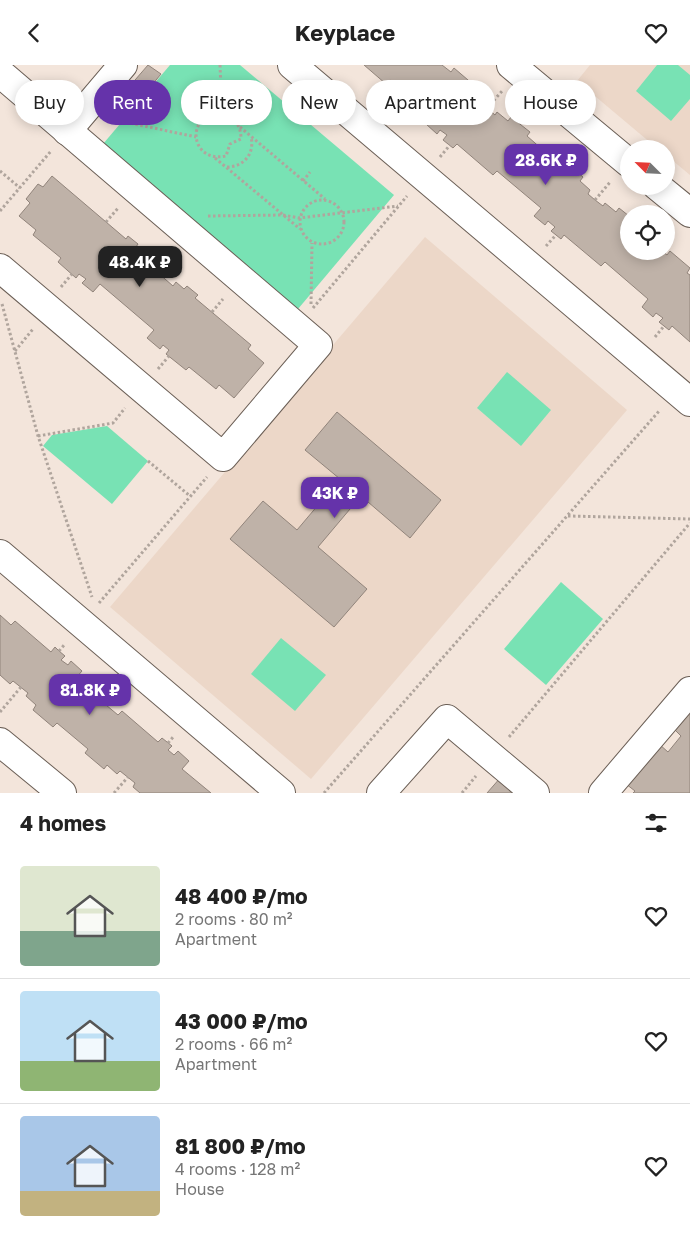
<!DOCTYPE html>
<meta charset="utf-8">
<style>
:root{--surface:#fff;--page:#f6f6f6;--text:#222;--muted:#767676;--line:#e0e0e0;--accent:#6533aa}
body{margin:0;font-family:"Golos Text",sans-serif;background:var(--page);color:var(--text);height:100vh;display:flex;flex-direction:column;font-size:19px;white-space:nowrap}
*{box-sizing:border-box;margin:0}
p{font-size:16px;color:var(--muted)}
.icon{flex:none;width:28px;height:28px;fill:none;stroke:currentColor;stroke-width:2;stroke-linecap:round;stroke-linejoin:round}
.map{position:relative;height:728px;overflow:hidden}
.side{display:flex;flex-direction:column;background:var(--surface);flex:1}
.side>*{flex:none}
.banner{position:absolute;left:15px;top:15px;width:660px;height:45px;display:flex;gap:10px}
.needle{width:32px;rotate:294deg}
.controls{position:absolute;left:620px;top:75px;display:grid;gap:10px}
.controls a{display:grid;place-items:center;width:55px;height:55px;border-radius:50%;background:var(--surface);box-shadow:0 2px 12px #0003;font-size:25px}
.price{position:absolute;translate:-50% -42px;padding:0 11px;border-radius:10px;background:var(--accent);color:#fff;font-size:16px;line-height:32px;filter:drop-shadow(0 1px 2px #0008)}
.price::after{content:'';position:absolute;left:50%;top:30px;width:15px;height:11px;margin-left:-8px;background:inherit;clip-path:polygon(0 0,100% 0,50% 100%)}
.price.selected{background:#222;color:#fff}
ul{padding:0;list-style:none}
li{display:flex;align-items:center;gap:15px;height:125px;padding:0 20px}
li+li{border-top:1px solid var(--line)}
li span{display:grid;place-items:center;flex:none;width:140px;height:100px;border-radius:5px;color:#555}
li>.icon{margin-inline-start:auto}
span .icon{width:60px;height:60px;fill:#fffc;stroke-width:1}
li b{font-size:21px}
h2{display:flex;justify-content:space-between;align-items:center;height:60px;padding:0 20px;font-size:21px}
.tag{padding:0 18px;border-radius:22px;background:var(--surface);box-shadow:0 2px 12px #0003;font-size:18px;line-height:45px}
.tag.selected{background:var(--accent);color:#fff}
header{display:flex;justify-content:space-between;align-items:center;height:65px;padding:0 20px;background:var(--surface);font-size:22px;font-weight:700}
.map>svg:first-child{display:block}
.built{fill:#ecd7c8}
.green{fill:#78e2b4}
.building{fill:#bfb2a8;stroke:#91847b}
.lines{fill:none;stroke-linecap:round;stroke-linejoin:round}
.minor-casing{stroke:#6b5f56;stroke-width:30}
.path{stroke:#b0a59d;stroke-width:3;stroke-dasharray:2.5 2.5;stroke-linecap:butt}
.minor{stroke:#fff;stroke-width:28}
</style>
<header><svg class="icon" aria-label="back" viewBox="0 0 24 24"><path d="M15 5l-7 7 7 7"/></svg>Keyplace<svg class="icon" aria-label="heart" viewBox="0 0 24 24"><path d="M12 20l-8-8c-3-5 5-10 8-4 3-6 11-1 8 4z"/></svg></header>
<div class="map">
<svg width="690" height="728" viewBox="0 0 690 728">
<rect width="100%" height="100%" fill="#f3e5db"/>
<g class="built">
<path d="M 590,0 L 690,0 L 690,110 L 666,90 L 666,84 L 658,84 L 577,16 Z"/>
<path d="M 425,172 L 627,345 L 311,714 L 110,542 Z"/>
</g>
<g class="green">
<path d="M 170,0 L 240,0 L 394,130 L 298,244 L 103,79 Z"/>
<path d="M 657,0 L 678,0 L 690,10 L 690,34 L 671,56 L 636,26 Z"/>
<path d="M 507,307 L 551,345 L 521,381 L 477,343 Z"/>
<path d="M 107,361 L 148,396 L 112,439 L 43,381 L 52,370 Z"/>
<path d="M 561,517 L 603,554 L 546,620 L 504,584 Z"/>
<path d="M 281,573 L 326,610 L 295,646 L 251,609 Z"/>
</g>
<g class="building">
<path d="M 148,0 L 161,9 L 142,32 L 129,22 Z"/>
<path d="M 364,0 L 442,0 L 451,7 L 454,3 L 475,21 L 472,25 L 482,34 L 480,37 L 495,50 L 497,47 L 508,56 L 511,52 L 530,67 L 527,71 L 559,99 L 563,95 L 583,112 L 580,116 L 590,125 L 588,129 L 595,135 L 603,141 L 605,138 L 616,147 L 619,143 L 629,151 L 629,186 L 662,186 L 667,190 L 670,186 L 690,203 L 687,208 L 690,210 L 690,277 L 672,261 L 669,265 L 659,257 L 663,253 L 656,248 L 653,252 L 642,242 L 648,234 L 605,197 L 601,201 L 564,170 L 561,174 L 551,166 L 555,162 L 548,156 L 545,160 L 534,151 L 541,143 L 497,106 L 493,110 L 457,79 L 453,83 L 443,75 L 447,70 L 440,65 L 437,69 L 426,59 L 433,51 L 390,15 L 386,19 Z"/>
<path d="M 52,111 L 126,174 L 128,171 L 138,179 L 136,182 L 144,189 L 141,193 L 173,221 L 176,217 L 184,224 L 187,221 L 198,230 L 195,233 L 251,280 L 248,284 L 264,298 L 234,333 L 219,320 L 216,324 L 189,302 L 186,305 L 166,289 L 169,285 L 163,280 L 160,284 L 147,273 L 154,265 L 100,219 L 93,227 L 82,218 L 86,214 L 79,209 L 76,213 L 58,197 L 61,193 L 33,170 L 36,165 L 19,151 L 30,138 L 26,134 L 38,119 L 43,122 Z"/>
<path d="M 337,347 L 441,435 L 410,473 L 361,431 L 318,482 L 367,524 L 334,562 L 230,474 L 263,436 L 297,465 L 340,414 L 305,385 Z"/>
<path d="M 0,550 L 11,560 L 15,556 L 51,587 L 55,582 L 59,586 L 65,591 L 61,595 L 68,600 L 71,596 L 82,606 L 75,614 L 118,650 L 122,646 L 158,677 L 162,673 L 172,681 L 168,685 L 174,690 L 178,686 L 189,696 L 182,704 L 211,728 L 140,728 L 133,722 L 135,718 L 120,706 L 117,709 L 107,700 L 104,704 L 85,688 L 88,684 L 57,658 L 53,662 L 33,645 L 36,640 L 26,631 L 28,628 L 13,616 L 10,619 L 0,610 Z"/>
<path d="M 690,643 L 690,728 L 633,728 L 635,726 L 626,719 L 659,679 L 668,687 L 681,671 L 673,663 Z"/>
<path d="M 501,712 L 520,728 L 487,728 Z"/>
</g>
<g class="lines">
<defs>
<g id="minor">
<path d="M 292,0 L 690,337"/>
<path d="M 511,0 L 629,98"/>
<path d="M 0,8 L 318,280 L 223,392 L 0,203"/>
<path d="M 67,66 L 123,0"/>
<path d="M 657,121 L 690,148"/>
<path d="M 0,489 L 281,728"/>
<path d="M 0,677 L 62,728"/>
<path d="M 381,728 L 447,654 L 535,728"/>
<path d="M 603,728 L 690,626"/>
</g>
</defs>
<use href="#minor" class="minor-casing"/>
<g class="path">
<path d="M 220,0 L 222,48"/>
<path d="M 487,43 L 503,25"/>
<path d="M 222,48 C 234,52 241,60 241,74 L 230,79 L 226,91 C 190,99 184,48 222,48 Z"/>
<path d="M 111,54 L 196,72"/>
<path d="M 240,62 L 325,134"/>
<path d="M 440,92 L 450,80"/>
<path d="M 215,93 L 300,164"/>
<path d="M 227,102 C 244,102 255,88 251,72"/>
<path d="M 0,106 L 20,123"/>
<path d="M 303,116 L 310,107"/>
<circle cx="322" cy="157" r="22"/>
<path d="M 595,135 L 611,116"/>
<path d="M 0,146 L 51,86"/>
<path d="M 208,151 L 283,150 L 299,153 L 398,141"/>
<path d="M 106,157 L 119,142"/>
<path d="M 546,181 L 556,170"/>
<path d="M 61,222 L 72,209"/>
<path d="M 2,239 L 38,371 L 92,532"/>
<path d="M 311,239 L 312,178"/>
<path d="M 313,243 L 407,131"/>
<path d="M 212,247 L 223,234"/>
<path d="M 655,272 L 664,261"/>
<path d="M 15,286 L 33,264"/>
<path d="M 158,304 L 169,291"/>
<path d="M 38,371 L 113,358 L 125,343"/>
<path d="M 148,396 L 190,431"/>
<path d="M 568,451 L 690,454"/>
<path d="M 99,538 L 207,412"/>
<path d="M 59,586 L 65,579"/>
<path d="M 0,647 L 21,622"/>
<path d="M 509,672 L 690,458"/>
<path d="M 168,678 L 174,671"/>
<path d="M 114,728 L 128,712"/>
<path d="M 324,728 L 660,345"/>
<path d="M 462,728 L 476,711"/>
</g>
<use href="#minor" class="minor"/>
</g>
</svg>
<div class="controls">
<a><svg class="needle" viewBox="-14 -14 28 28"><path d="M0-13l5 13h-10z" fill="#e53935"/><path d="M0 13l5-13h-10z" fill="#767676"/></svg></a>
<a><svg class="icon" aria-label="locate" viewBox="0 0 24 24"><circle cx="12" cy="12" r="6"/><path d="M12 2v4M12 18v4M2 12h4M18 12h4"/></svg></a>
</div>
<b class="price" style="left:546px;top:121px">28.6K ₽</b>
<b class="price selected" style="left:140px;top:223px">48.4K ₽</b>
<b class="price" style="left:335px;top:454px">43K ₽</b>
<b class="price" style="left:90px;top:651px">81.8K ₽</b>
<div class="banner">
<a class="tag">Buy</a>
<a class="tag selected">Rent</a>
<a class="tag">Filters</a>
<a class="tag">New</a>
<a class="tag">Apartment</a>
<a class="tag">House</a>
</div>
</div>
<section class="side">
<h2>4 homes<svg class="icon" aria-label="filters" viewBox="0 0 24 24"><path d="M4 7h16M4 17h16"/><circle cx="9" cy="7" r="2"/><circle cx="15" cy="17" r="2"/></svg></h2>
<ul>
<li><span style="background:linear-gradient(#dfe7d0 65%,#7fa58c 0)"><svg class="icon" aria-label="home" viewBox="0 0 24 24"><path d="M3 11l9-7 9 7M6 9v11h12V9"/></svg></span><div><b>48 400 ₽/mo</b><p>2 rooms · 80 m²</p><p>Apartment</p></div><svg class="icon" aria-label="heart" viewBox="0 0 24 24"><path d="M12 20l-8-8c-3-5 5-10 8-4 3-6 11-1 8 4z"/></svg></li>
<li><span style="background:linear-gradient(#bfe0f5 70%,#8fb573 0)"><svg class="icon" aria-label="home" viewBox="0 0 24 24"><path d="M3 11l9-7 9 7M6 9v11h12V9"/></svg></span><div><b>43 000 ₽/mo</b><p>2 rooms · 66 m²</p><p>Apartment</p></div><svg class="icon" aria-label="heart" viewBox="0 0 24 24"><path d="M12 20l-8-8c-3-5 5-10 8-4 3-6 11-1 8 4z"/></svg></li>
<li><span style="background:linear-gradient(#a9c7e8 75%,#c2b280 0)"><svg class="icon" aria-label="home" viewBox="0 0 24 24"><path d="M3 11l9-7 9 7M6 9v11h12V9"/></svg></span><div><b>81 800 ₽/mo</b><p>4 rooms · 128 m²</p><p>House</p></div><svg class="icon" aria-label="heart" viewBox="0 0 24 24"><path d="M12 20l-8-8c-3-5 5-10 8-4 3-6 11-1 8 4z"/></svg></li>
</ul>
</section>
